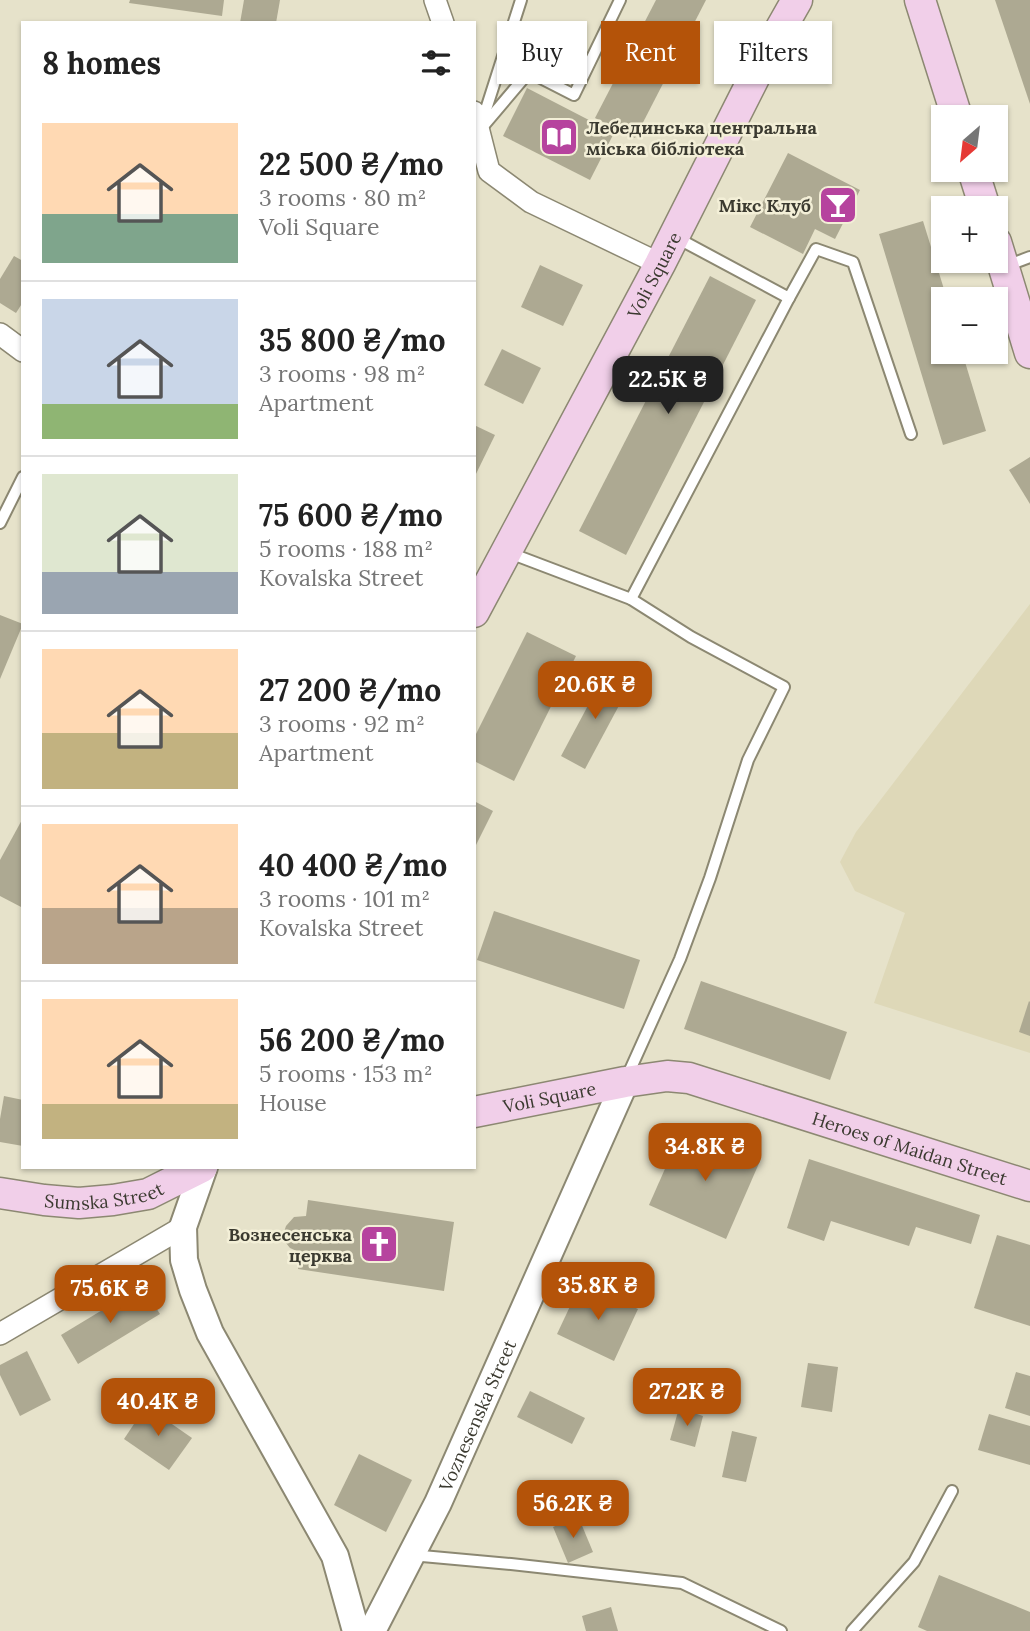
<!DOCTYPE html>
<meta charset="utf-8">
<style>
:root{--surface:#fff;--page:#f6f6f6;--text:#222;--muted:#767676;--line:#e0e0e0;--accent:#b45309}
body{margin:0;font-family:Lora,serif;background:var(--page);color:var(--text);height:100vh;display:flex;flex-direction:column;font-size:26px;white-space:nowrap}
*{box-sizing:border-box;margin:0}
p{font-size:23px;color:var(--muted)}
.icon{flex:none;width:38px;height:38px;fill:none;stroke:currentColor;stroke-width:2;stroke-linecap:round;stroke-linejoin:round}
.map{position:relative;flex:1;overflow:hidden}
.panel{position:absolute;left:21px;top:21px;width:455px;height:1148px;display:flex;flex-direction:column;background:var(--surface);border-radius:0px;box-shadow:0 2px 5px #0004}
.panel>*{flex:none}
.hud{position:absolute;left:497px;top:21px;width:427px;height:63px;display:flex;gap:14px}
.needle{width:46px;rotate:208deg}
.buttons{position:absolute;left:931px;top:105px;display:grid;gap:14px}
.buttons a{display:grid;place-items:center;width:77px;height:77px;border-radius:0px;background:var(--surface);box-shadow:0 2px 5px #0004;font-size:35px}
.price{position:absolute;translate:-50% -60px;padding:0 16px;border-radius:14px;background:var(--accent);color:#fff;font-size:23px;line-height:46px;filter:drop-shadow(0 2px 4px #0008)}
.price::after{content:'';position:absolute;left:50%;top:42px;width:21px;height:16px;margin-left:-10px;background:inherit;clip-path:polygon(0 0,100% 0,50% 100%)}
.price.on{background:#222;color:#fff}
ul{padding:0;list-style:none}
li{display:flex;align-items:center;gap:21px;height:175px;padding:0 21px}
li+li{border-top:2px solid var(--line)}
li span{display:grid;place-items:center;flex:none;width:196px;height:140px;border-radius:0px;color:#555}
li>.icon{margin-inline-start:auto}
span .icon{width:84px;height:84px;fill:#fffc;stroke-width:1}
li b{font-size:30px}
h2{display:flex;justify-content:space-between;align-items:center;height:84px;padding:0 21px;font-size:30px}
.tag{padding:0 24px;border-radius:0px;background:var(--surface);box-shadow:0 2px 5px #0004;font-size:24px;line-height:63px}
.tag.on{background:var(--accent);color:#fff}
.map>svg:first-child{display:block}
.built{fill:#ded8b8}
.building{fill:#ada992}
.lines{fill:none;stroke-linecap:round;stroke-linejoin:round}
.service-casing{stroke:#8c8872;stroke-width:14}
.minor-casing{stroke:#8c8872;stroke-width:24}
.tertiary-casing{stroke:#8c8872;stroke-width:30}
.secondary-casing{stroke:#8c8872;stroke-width:33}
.service{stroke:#fff;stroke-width:10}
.minor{stroke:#fff;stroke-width:21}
.tertiary{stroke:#fff;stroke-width:26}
.secondary{stroke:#f1cfe9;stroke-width:30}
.labels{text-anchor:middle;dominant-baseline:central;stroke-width:5;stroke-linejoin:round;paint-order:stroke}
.poi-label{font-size:18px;font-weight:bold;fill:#3b3a30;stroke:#f3efd7;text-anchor:end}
.street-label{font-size:18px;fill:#3b3a30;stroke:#f3efd7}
</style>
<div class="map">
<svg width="1030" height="1631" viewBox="0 0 1030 1631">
<rect width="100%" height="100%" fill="#e6e2ca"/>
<path class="built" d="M 1030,604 L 1030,1053 L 874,1003 L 905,913 L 855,891 L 840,862 L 856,832 Z"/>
<g class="building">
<path d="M 130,0 L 224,0 L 222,16 L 129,3 Z"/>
<path d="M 244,0 L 280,0 L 276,23 L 240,23 Z"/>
<path d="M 656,0 L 706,0 L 635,138 L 595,118 Z"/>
<path d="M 995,0 L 1030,0 L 1030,104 Z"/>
<path d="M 527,88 L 614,133 L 590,180 L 503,136 Z"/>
<path d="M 788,153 L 860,190 L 835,239 L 815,229 L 803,254 L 750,227 Z"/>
<path d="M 923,221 L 947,299 L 943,299 L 943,352 L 962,352 L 986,431 L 943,445 L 879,234 Z"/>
<path d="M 14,256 L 23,261 L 23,302 L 16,313 L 0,303 L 0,279 Z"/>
<path d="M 540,265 L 583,285 L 563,326 L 521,307 Z"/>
<path d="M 710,276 L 756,300 L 626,555 L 579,531 Z"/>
<path d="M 502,349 L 541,368 L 523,404 L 484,385 Z"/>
<path d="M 474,425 L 495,435 L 474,478 Z"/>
<path d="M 1030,457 L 1030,504 L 1009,470 Z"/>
<path d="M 0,615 L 23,624 L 0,679 Z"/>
<path d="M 527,632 L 576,656 L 514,781 L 474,761 L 474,738 Z"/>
<path d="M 606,672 L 630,685 L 585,769 L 561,756 Z"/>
<path d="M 474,801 L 493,811 L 474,849 Z"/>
<path d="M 23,818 L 23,908 L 0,896 L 0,860 Z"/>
<path d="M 494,911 L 640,960 L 624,1009 L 477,960 Z"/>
<path d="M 701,981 L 847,1032 L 830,1080 L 684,1029 Z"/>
<path d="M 1029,1001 L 1030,1002 L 1030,1036 L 1019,1032 Z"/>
<path d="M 4,1096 L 23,1100 L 23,1146 L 0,1142 L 0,1119 Z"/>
<path d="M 683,1128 L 760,1161 L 726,1239 L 649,1205 Z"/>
<path d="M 809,1159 L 980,1215 L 971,1244 L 916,1227 L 909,1246 L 831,1221 L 824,1241 L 787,1228 Z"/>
<path d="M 308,1200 L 454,1222 L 444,1291 L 298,1269 L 301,1253 L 290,1248 L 286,1243 L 284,1232 L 286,1226 L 294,1217 L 306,1216 Z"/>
<path d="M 997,1235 L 1030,1245 L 1030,1326 L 974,1308 Z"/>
<path d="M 581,1283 L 638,1309 L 614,1361 L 557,1334 Z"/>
<path d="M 142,1286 L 160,1314 L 78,1364 L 61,1335 Z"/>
<path d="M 27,1351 L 51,1400 L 20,1416 L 0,1375 L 0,1365 Z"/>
<path d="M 808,1363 L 838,1367 L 832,1412 L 801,1407 Z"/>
<path d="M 1016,1372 L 1030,1376 L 1030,1416 L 1005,1408 Z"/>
<path d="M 530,1391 L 585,1418 L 572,1444 L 517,1417 Z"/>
<path d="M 146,1406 L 192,1438 L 169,1470 L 124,1439 Z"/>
<path d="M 679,1408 L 703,1416 L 695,1447 L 670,1440 Z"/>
<path d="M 989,1414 L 1030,1426 L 1030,1465 L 978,1450 Z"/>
<path d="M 732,1431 L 757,1437 L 746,1482 L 722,1477 Z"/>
<path d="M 359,1454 L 412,1480 L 386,1532 L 334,1505 Z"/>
<path d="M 578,1516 L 593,1552 L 568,1563 L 553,1527 Z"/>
<path d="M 939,1575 L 1030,1612 L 1030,1631 L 927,1631 L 918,1627 Z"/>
<path d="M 611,1607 L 618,1631 L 586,1631 L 582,1616 Z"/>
</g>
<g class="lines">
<defs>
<g id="service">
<path d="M 481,125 L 521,0"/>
<path d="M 479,131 L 529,72 L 574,95 L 620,0"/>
<path d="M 677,238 L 789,298 L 816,249 L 853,262 L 911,434"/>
<path d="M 1006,266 L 1030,257"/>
<path d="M 0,523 L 23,477"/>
<path d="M 507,552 L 631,599 L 691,637 L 784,687 L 748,760 L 710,878 L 680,959 L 626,1079"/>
<path d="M 631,599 L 789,298"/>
<path d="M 411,1555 L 511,1564 L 682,1583 L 781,1631"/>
<path d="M 852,1631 L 914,1562 L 952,1491"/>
</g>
<g id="minor">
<path d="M 435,0 L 443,23"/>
<path d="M 474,112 L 489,171 L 531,202 L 660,264"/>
<path d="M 0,334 L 23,351"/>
<path d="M 0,1334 L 183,1227"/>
</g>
<g id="tertiary">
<path d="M 204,1167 L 183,1227 L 184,1260 L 193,1290 L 210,1333 L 335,1556 L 356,1631"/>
<path id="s1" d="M 372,1631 L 438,1503 L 625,1082"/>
</g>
<g id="secondary">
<path d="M 920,0 L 957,117"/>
<path d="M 973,170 L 985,208"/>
<path d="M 996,242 L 1030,353"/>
<path id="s2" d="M 474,612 L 660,264 L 764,58 L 797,0"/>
<path id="s3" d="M 474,1112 L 625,1082 L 667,1076 L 689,1078 L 1030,1186"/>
<path id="s4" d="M 0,1193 L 44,1200 L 79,1203 L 113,1200 L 148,1194 L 202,1167"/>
</g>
</defs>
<use href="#service" class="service-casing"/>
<use href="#minor" class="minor-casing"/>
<use href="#tertiary" class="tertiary-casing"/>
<use href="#secondary" class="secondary-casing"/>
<use href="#service" class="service"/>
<use href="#minor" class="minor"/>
<use href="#tertiary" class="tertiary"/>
<use href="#secondary" class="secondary"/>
</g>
<defs>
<symbol id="library-square" viewBox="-11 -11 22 22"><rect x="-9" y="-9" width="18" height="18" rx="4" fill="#b6439e" stroke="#f3efd7"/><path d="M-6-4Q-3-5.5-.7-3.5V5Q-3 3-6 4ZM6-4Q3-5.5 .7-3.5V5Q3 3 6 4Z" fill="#fff"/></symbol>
<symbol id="bar-square" viewBox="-11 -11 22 22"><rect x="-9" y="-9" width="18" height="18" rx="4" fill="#b6439e" stroke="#f3efd7"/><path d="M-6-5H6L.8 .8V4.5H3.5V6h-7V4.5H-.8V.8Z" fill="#fff"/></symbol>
<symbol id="church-square" viewBox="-11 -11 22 22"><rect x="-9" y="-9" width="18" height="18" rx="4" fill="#b6439e" stroke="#f3efd7"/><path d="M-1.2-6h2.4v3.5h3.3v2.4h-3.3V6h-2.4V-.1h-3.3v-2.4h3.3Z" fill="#fff"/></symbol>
</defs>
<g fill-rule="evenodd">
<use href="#library-square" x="537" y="115" width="44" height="44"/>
<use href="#bar-square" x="816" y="183" width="44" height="44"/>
<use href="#church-square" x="357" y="1222" width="44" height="44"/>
</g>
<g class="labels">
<g class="poi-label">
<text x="586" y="127" text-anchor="start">Лебединська центральна<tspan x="586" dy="21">міська бібліотека</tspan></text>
<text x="811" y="205">Мікс Клуб</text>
<text x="352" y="1234">Вознесенська<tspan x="352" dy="21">церква</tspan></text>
</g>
<g class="street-label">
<text stroke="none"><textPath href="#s2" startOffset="382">Voli Square</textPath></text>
<text stroke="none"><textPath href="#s3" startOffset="77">Voli Square</textPath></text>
<text stroke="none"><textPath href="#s3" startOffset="450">Heroes of Maidan Street</textPath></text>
<text stroke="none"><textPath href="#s4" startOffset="105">Sumska Street</textPath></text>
<text stroke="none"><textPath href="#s1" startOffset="240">Voznesenska Street</textPath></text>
</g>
</g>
</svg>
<div class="buttons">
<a><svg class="needle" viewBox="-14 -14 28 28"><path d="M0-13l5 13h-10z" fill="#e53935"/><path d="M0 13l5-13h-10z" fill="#767676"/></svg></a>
<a>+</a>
<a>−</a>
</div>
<b class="price on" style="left:668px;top:416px">22.5K ₴</b>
<b class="price" style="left:595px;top:721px">20.6K ₴</b>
<b class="price" style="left:705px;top:1183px">34.8K ₴</b>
<b class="price" style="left:598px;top:1322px">35.8K ₴</b>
<b class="price" style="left:110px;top:1325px">75.6K ₴</b>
<b class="price" style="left:687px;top:1428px">27.2K ₴</b>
<b class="price" style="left:158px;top:1438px">40.4K ₴</b>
<b class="price" style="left:573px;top:1540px">56.2K ₴</b>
<div class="hud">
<a class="tag">Buy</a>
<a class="tag on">Rent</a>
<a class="tag">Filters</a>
</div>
<section class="panel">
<h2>8 homes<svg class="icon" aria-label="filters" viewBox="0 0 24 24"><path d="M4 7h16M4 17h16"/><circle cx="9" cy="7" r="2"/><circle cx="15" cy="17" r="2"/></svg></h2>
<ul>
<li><span style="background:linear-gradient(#ffd9b3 65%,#7fa58c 0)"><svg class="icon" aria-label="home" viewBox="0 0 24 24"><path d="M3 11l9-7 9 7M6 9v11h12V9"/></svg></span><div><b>22 500 ₴/mo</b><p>3 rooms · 80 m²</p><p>Voli Square</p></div></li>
<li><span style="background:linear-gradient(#c9d6e8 75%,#8fb573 0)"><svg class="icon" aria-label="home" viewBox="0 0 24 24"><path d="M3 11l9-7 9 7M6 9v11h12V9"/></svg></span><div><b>35 800 ₴/mo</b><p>3 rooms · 98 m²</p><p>Apartment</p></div></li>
<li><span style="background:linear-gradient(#dfe7d0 70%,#9aa5b1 0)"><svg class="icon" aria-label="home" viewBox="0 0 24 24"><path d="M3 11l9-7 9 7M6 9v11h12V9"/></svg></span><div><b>75 600 ₴/mo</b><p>5 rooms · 188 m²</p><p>Kovalska Street</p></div></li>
<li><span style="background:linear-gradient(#ffd9b3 60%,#c2b280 0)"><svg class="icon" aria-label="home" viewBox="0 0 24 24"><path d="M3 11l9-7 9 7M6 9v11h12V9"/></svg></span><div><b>27 200 ₴/mo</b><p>3 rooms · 92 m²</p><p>Apartment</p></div></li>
<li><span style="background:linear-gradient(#ffd9b3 60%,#b9a48a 0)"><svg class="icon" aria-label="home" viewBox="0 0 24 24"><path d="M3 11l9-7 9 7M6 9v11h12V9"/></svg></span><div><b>40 400 ₴/mo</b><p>3 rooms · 101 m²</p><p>Kovalska Street</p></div></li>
<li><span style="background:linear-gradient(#ffd9b3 75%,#c2b280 0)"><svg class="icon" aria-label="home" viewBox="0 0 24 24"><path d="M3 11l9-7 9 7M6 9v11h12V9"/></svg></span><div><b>56 200 ₴/mo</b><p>5 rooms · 153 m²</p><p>House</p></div></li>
</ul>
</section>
</div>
